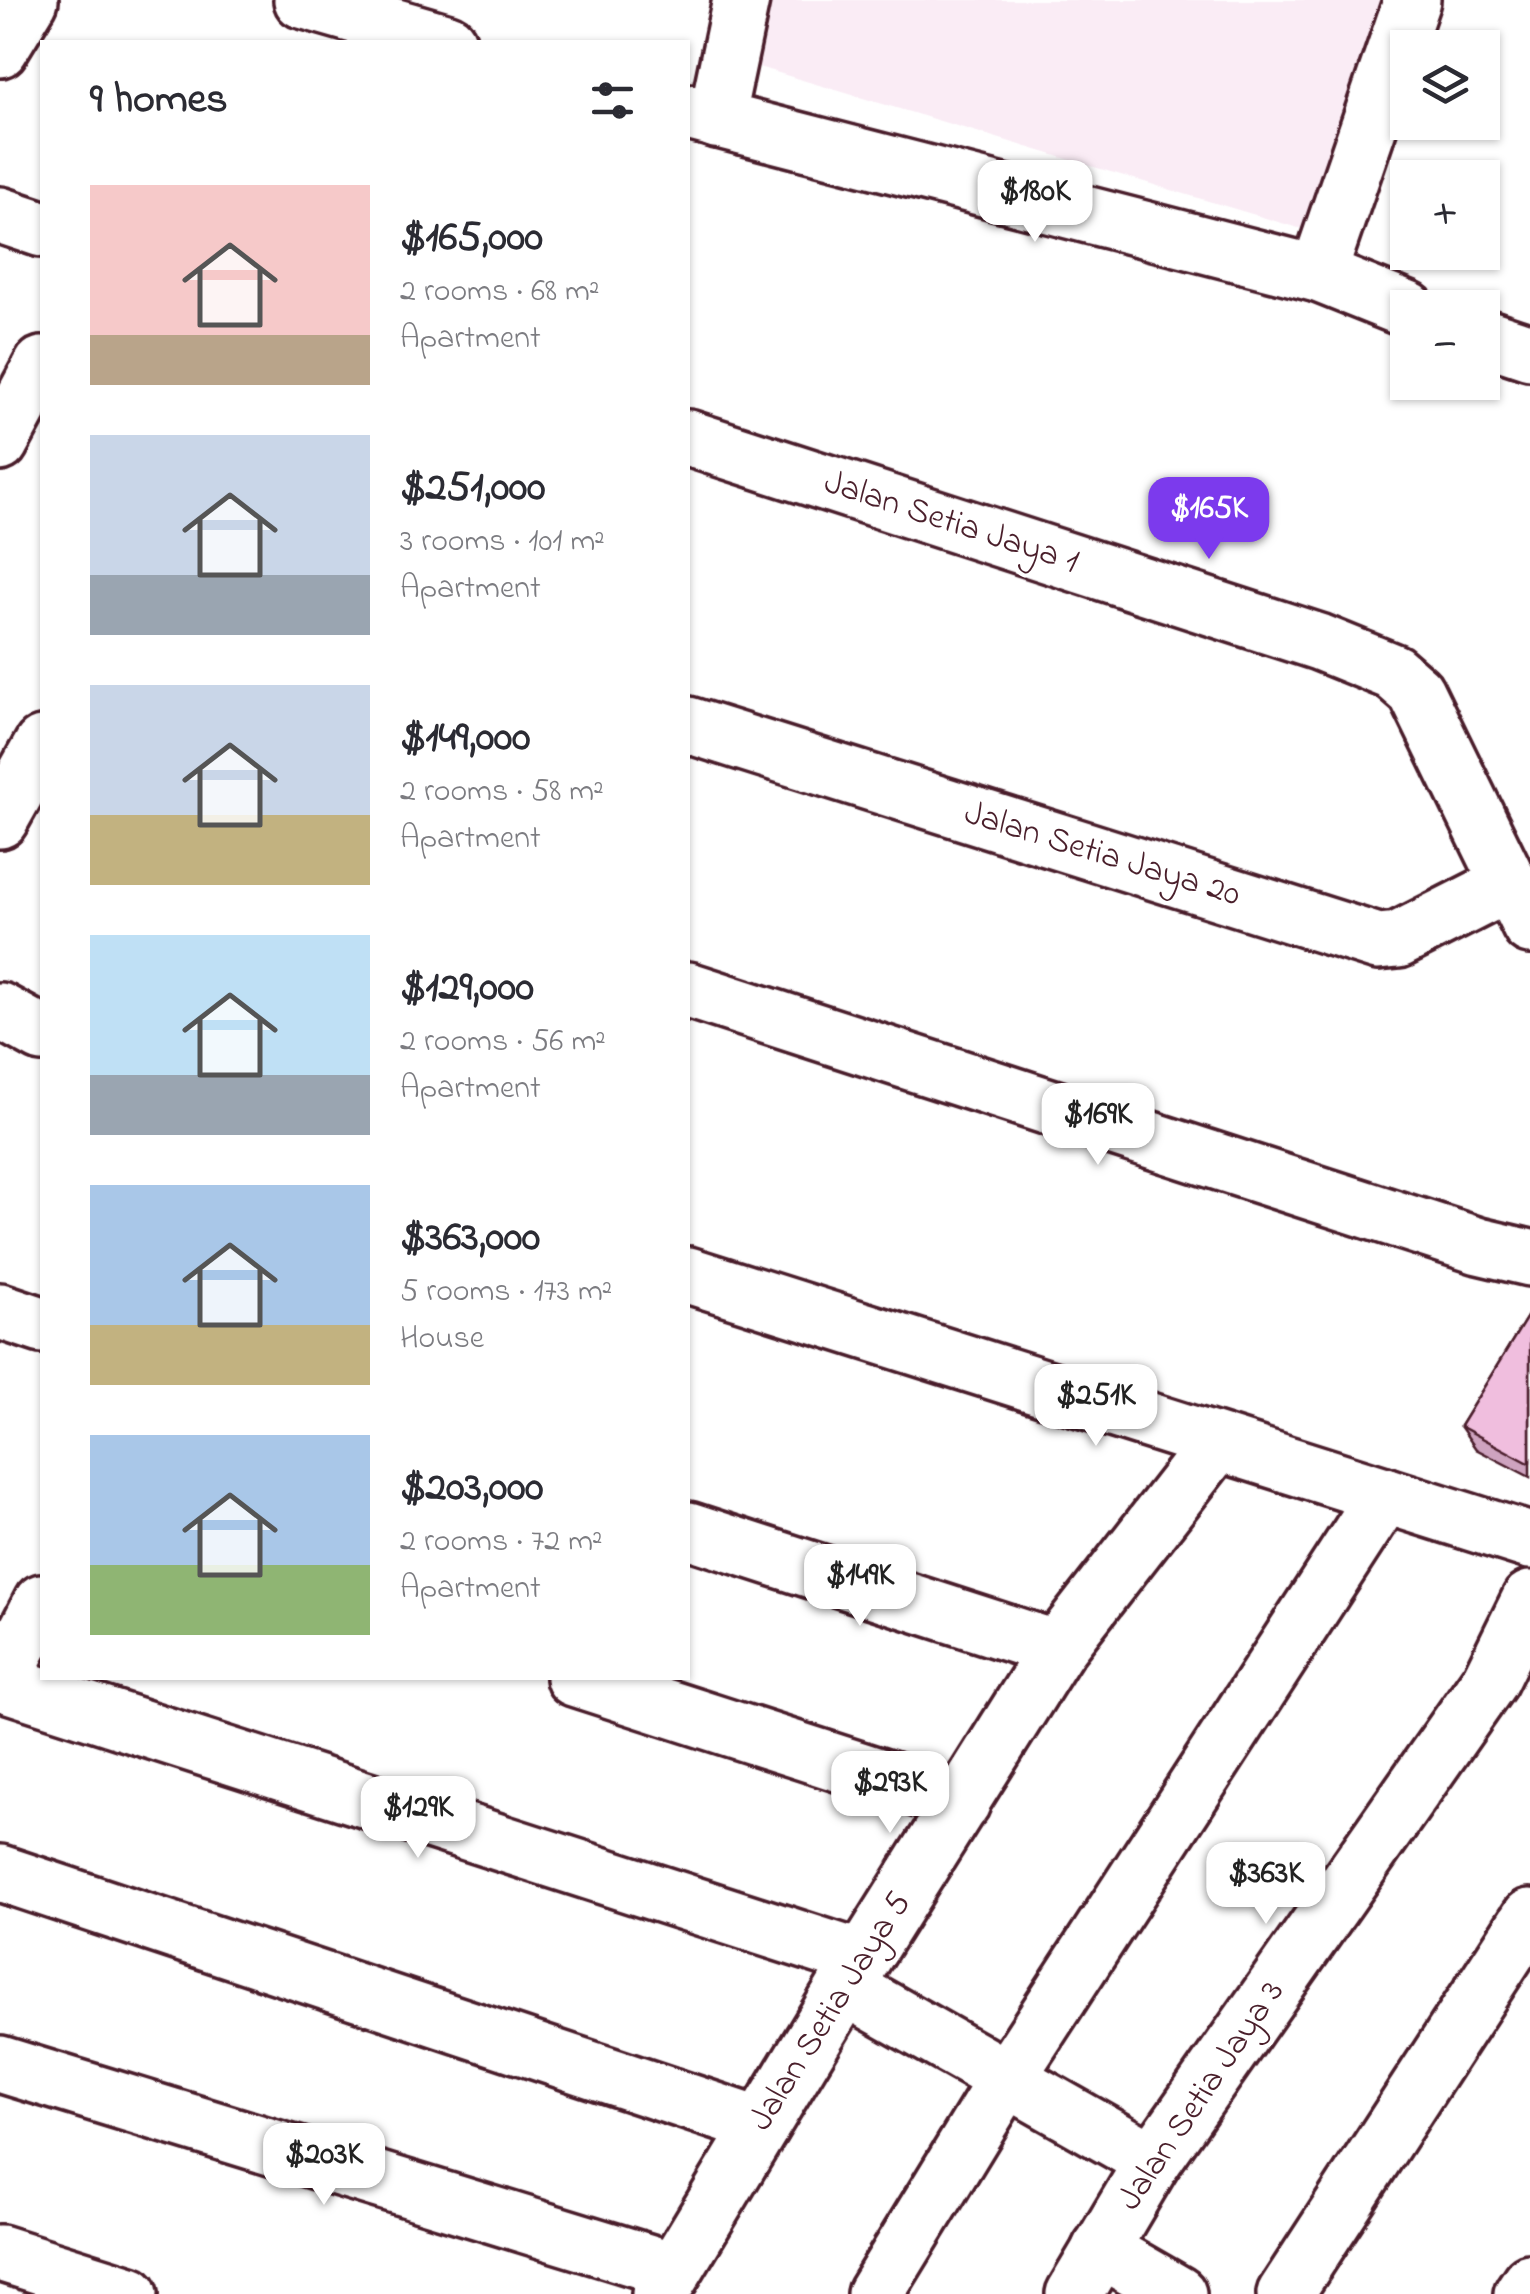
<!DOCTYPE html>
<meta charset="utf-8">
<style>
:root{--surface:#fff;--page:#f7f7f7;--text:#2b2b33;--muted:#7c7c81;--accent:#7c3aed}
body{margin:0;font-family:"Indie Flower",sans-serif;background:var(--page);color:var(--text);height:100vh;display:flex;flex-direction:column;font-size:38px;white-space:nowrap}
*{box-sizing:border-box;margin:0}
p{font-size:32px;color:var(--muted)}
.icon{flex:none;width:55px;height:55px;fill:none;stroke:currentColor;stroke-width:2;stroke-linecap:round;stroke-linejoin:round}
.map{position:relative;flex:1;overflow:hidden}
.details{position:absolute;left:40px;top:40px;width:650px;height:1640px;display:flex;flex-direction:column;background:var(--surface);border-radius:0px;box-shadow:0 2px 8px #0004}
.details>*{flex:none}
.controls{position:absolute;left:1390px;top:30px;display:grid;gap:20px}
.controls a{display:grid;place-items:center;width:110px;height:110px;border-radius:0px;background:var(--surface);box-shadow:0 2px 8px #0004;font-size:50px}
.price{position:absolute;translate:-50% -85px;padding:0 22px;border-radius:20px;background:#fff;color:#222;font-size:32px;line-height:65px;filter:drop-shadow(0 2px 5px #0008)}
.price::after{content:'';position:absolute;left:50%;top:60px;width:30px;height:22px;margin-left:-15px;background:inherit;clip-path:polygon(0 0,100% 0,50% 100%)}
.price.on{background:var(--accent);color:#fff}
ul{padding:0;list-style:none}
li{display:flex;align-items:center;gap:30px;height:250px;padding:0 50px}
li span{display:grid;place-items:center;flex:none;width:280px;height:200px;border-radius:0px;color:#555}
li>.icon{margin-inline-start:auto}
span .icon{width:120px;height:120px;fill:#fffc;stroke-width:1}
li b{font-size:42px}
h2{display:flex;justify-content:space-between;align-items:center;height:120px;padding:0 50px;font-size:42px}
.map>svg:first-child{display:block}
.built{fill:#faecf5}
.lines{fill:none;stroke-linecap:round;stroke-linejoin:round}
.minor-casing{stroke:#4a1f2b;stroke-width:62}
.minor{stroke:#fff;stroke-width:55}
.wall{fill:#cea3bf;stroke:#4a1f2b;stroke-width:2.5}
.building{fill:#f0bede;stroke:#4a1f2b;stroke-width:2.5}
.labels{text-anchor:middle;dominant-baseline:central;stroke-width:8;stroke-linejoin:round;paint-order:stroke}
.street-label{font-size:35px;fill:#4a1f2b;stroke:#fff}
</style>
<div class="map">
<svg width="1530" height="2294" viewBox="0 0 1530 2294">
<rect width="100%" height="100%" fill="#fff"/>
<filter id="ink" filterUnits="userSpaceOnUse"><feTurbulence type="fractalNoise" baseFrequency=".01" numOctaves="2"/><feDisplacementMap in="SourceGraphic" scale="20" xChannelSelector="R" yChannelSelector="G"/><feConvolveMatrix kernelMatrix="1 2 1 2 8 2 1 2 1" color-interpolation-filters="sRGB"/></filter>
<g filter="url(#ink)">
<path class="built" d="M 752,0 L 1383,0 L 1302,229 L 732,59 Z"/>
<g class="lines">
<defs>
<g id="minor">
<path d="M 302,0 L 448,42"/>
<path d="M 0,49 L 30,0"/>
<path d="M 688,112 L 1318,274 L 1408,310"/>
<path d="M 716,120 L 741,0"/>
<path d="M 0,215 L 42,229"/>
<path d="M 1318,274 L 1412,0"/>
<path d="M 1482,336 L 1530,352"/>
<path d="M 688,438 L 1319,642 L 1393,672 L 1416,692 L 1530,926"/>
<path d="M 0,443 L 42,365"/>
<path d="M 688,725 L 1378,942 L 1398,940 L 1510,883"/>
<path d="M 0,820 L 42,745"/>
<path d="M 688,990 L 1479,1246 L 1530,1258"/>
<path d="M 0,1011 L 42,1034"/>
<path d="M 688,1275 L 1530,1541"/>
<path d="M 0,1311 L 42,1325"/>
<path d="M 688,1530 L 1057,1649"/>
<path d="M 574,1678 L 962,1803"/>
<path d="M 0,1682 L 862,1959"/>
<path d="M 0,1683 L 42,1602"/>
<path d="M 0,1873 L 761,2126"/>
<path d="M 845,1987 L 1153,2161"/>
<path d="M 0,2064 L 673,2270"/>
<path d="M 1100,2249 L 1178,2294"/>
<path d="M 0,2253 L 130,2294"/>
<path d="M 660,2294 L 845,1987 L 1057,1649 L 1217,1443"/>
<path d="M 875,2294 L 1007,2078 L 1385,1495"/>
<path d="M 1074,2294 L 1153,2161 L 1490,1680 L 1530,1599"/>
<path d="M 1285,2294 L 1530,1917"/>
<path d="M 1522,2294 L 1530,2282"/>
</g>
</defs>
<use href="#minor" class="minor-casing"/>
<use href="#minor" class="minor"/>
</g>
<path class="wall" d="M 1530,1312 L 1530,1477 L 1476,1449 L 1460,1426 Z"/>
<path class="building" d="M 1530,1312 L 1530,1462 L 1529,1463 L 1460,1426 Z"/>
</g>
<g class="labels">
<g class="street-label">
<text transform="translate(951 523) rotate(18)">Jalan Setia Jaya 1</text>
<text transform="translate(1102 855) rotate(17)">Jalan Setia Jaya 20</text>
<text transform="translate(831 2012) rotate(-58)">Jalan Setia Jaya 5</text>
<text transform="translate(1202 2096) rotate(-56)">Jalan Setia Jaya 3</text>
</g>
</g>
</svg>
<div class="controls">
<a><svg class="icon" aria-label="layers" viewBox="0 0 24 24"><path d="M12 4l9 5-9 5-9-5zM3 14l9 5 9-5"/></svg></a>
<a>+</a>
<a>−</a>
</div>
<b class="price" style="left:1035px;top:245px">$180K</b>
<b class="price on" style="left:1209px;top:562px">$165K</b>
<b class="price" style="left:1098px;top:1168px">$169K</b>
<b class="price" style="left:1096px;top:1449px">$251K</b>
<b class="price" style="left:860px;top:1629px">$149K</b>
<b class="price" style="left:890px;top:1836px">$293K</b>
<b class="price" style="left:418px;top:1861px">$129K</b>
<b class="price" style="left:1266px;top:1927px">$363K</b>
<b class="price" style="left:324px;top:2208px">$203K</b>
<section class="details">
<h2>9 homes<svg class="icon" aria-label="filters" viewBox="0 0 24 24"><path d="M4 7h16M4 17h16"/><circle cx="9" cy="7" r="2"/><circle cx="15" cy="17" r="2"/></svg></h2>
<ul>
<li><span style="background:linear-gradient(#f6c9c9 75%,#b9a48a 0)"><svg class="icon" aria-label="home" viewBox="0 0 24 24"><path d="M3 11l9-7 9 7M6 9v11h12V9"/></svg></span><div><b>$165,000</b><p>2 rooms · 68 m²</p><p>Apartment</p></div></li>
<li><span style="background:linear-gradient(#c9d6e8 70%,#9aa5b1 0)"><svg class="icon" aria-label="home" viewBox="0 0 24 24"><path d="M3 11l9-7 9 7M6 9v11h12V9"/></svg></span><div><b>$251,000</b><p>3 rooms · 101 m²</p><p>Apartment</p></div></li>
<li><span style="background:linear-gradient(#c9d6e8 65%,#c2b280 0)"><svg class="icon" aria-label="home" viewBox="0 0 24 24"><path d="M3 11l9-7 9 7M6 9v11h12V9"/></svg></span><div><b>$149,000</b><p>2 rooms · 58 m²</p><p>Apartment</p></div></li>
<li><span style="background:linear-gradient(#bfe0f5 70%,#9aa5b1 0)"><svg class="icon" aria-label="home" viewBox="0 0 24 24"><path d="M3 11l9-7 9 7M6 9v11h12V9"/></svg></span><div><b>$129,000</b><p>2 rooms · 56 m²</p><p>Apartment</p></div></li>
<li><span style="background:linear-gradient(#a9c7e8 70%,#c2b280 0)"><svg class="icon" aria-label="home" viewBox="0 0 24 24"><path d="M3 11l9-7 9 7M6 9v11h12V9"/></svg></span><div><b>$363,000</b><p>5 rooms · 173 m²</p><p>House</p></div></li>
<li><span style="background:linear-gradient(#a9c7e8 65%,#8fb573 0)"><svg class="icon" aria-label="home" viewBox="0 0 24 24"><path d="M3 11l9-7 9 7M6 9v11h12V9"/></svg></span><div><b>$203,000</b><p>2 rooms · 72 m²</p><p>Apartment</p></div></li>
</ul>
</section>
</div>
